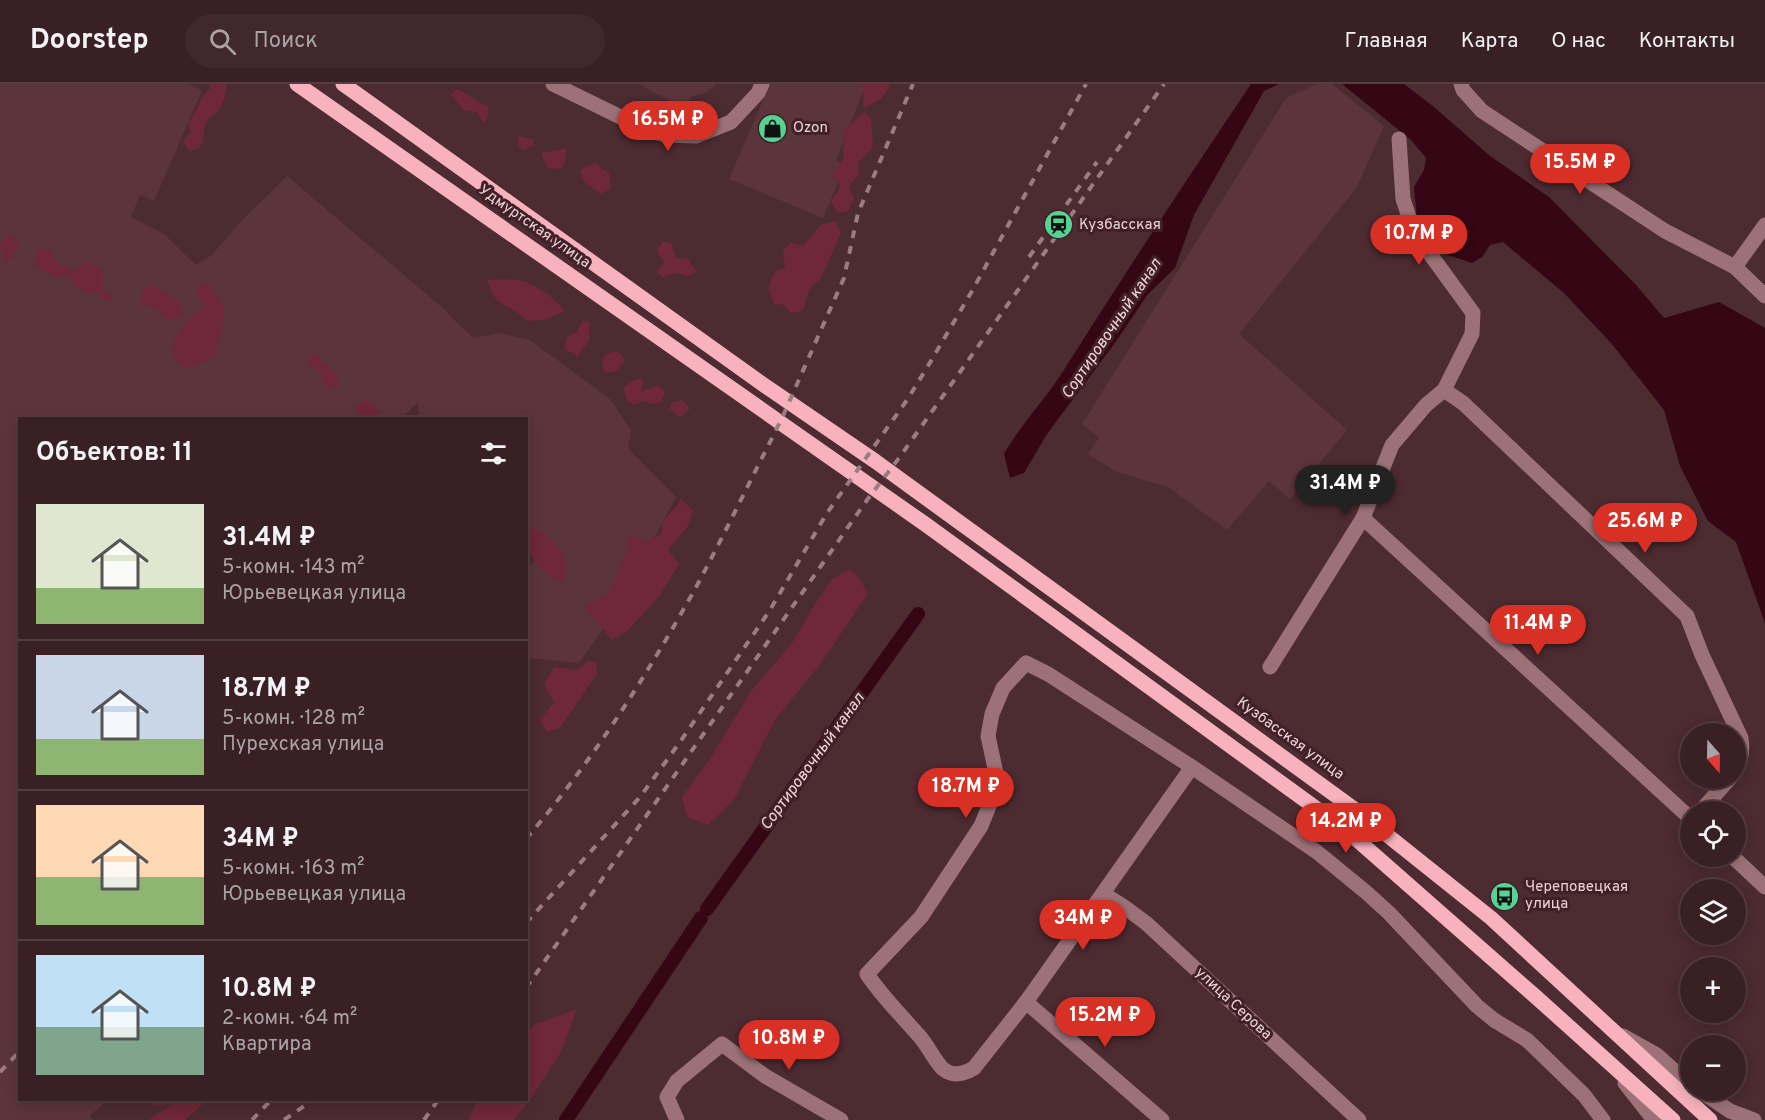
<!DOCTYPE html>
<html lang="ru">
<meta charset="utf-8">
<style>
:root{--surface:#392025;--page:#40282d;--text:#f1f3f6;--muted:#aba3a7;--line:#533e42;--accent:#d93025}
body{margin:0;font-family:Overpass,sans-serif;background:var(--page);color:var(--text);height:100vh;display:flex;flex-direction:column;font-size:22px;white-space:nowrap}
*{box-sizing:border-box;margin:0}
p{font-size:20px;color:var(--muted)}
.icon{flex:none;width:33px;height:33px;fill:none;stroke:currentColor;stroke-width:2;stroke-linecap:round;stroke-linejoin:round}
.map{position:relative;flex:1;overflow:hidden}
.side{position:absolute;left:18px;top:333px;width:510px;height:684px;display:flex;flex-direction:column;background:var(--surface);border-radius:0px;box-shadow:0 3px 15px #0003,0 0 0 2px var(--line)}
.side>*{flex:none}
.needle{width:39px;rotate:160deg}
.controls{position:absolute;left:1680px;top:639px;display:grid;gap:12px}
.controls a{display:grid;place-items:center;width:66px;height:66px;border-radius:50%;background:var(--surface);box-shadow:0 3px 15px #0003,0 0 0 2px var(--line);font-size:30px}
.price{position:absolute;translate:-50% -51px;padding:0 14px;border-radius:21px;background:var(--accent);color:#fff;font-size:20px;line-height:39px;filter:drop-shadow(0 2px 3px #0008)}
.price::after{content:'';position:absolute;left:50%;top:36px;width:18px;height:14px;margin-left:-9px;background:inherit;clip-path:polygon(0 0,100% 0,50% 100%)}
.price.current{background:#222;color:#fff}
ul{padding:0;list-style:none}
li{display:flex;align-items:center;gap:18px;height:150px;padding:0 18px}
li+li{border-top:2px solid var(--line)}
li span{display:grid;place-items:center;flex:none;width:168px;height:120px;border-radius:0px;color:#555}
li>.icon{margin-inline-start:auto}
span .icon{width:72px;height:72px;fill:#fffc;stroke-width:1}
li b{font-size:26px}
h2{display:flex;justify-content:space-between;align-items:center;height:72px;padding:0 18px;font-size:26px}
header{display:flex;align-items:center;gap:36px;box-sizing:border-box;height:84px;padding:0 30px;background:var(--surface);border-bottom:2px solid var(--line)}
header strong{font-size:28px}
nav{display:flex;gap:33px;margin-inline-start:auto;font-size:21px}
.search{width:420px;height:54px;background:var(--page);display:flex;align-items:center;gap:15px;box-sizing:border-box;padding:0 21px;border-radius:33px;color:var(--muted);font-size:22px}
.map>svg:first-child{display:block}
.built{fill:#5c353b}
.green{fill:#6e2838}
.water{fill:#350714}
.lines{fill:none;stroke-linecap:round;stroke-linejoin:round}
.canal{stroke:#350714;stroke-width:14}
.minor{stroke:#9c7278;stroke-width:15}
.major{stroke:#f7b2bd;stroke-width:15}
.rail{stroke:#997d81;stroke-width:4;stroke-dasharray:8 8;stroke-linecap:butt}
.labels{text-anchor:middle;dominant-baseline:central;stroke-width:6;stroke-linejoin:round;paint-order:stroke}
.poi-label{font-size:15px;fill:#e9d3d5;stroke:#412127;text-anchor:start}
.street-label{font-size:15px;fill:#e9d3d5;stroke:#412127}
.water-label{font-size:16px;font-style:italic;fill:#f1d7da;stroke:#412127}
</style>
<header>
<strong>Doorstep</strong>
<div class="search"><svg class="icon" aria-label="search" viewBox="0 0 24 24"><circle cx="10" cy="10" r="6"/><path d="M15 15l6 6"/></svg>Поиск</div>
<nav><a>Главная</a><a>Карта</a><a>О нас</a><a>Контакты</a></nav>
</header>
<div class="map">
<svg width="1765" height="1036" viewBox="0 0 1765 1036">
<rect width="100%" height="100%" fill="#4c2b31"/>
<g class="built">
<path d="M 0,0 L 189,0 L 202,7 L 154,117 L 140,111 L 131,133 L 164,150 L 196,181 L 212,171 L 244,134 L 287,92 L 444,225 L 456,238 L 474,254 L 499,249 L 530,256 L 610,315 L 631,346 L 628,364 L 676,413 L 616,526 L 579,579 L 530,574 L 527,581 L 527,484 L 543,469 L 527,451 L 526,334 L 419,334 L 418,318 L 402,334 L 20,334 L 20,1016 L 109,1016 L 90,1031 L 92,1036 L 0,1036 Z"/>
<path d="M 638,0 L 717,0 L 707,8 L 691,13 L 684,24 Z"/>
<path d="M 770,0 L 866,0 L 836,76 L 845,82 L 823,134 L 729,95 Z"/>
<path d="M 1317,0 L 1332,0 L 1384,42 L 1357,103 L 1239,250 L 1347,346 L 1290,415 L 1269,397 L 1227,446 L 1168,403 L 1114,387 L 1088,370 L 1099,354 L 1082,340 L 1286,14 Z"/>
</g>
<g class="green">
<path d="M 209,0 L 227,0 C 226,10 224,19 218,27 C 215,31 209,33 207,37 C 200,48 209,66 189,67 L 183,57 L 191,48 L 188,41 L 203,12 L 211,4 Z"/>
<path d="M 862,0 L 891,0 L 881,15 L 864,24 Z"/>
<path d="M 457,5 L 488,23 L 487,37 L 483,38 L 477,28 L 464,26 L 451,11 Z"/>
<path d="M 864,28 L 871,33 L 873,63 L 858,79 L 859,90 L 849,103 L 854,115 L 848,127 L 838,129 L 831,118 L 841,101 L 831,92 L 843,76 L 844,45 Z"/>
<path d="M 519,52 L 534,56 L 533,62 L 524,66 L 518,62 Z"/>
<path d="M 567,64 L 564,81 L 560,85 L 547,84 L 541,69 Z"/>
<path d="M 595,79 L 609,89 L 611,105 L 600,110 L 584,98 L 580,86 Z"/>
<path d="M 836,137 L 841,149 L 820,196 L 810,203 L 803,227 L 791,229 L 784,221 L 774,220 L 768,204 L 775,187 L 785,184 L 783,165 L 791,159 L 803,162 L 821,141 Z"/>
<path d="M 6,152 L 16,153 L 18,163 L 11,176 L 5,178 L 0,160 Z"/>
<path d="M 663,157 L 672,160 L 676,174 L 688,175 L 697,188 L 688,192 L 676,189 L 663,193 L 657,189 L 660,183 L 665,178 L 657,167 Z"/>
<path d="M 48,163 L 58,179 L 77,187 L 83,177 L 103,185 L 103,206 L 113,212 L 110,216 L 103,216 L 97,207 L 88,210 L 74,201 L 69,192 L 55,193 L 34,182 L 38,166 Z"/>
<path d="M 487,196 C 496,196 507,194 516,196 C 535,198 553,213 565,227 L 545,236 L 527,237 L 517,228 L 497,217 L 491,207 Z"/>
<path d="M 207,199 L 224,222 L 222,246 L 214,274 L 188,285 L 175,276 L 172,259 L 190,233 L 205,222 L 197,211 L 199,201 Z"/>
<path d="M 154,201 L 180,219 L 183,230 L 175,236 L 165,234 L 155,224 L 142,221 L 141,206 Z"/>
<path d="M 583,236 L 589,238 L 589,257 L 577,273 L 573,269 L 565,266 L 567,253 L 577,248 Z"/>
<path d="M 616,267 L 622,271 L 625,278 L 616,287 L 605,289 L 602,281 L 605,271 Z"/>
<path d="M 315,269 L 321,274 L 322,279 L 328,281 L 339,294 L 337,304 L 326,303 L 317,284 L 309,283 L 307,276 Z"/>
<path d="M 636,295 L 644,296 L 640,308 L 658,301 L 665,307 L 661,319 L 652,320 L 643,317 L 634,321 L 626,315 L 624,303 Z"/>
<path d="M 367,316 L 380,328 L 378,334 L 364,334 L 356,327 L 358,319 Z"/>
<path d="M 682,316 L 690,325 L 680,333 L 670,325 L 671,319 Z"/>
<path d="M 680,415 L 693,426 L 688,442 L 668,466 L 679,480 L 659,513 L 625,549 L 612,556 L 584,524 L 610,507 L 627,466 L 629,450 L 647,457 L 661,450 L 663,436 L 677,422 Z"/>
<path d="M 537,444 C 559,462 571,467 564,499 C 557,496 548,492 543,487 C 533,477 526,461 527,448 Z"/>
<path d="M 850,485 L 862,498 L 867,511 L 822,578 L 775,636 L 735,714 L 708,741 L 687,733 L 682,713 L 711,673 L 751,607 L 792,559 L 815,520 L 831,496 Z"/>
<path d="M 587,577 L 596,578 L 597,590 L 560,644 L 547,648 L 540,636 L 554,618 L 544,600 L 554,583 L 578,586 Z"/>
<path d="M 577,925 L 561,968 L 531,1014 L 514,1036 L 469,1036 L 477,1016 L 526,1016 L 527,948 L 536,940 Z"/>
<path d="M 159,1016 L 207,1016 L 185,1036 L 148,1036 L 173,1020 L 150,1022 Z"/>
</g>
<g class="water">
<path d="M 1251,0 L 1279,0 L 1264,7 L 1194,131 L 1175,184 L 1148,210 L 1117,256 L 1047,350 L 1024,389 L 1010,394 L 1004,370 C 1020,342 1042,319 1060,292 C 1122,194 1186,96 1251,0 Z"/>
<path d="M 1342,0 L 1404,0 L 1434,23 L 1490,72 L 1549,113 L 1636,201 L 1664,234 L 1719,218 L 1765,244 L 1765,539 L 1736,458 L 1708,437 L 1680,382 L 1664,326 L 1611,259 L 1564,209 L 1503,158 L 1490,161 L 1482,173 L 1472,179 L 1448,171 L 1417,135 L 1414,103 L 1424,86 L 1426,74 L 1411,56 Z"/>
</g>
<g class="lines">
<g class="canal">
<path d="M 707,825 L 918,530"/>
<path d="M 566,1036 L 701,834"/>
</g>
<g class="minor">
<path d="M 553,0 L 641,43 L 664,51 L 696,52 L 731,38 L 758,9 L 762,0"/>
<path d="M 1461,0 L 1463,6 L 1482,27 L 1665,147 L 1735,183 L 1765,212"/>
<path d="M 1735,183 L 1765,141"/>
<path d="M 1444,306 L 1463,319 L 1687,532 L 1702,571 L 1741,654 C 1743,666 1742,675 1736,686"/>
<path d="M 1363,434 L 1690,734"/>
<path d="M 1270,583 L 1363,434 L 1392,361 L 1426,321 L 1444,306 L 1472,250 L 1473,229 L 1414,148 L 1403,115 L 1399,55"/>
<path d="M 1192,683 L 1026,918 L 974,984 C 964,990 953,993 943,985 C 935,977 929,964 921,954 C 903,933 883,914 867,890 L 921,833 L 981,742 L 992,715 L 996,689 L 988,652 L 992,630 L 1003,604 L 1026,579 L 1048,590 L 1192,683 L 1317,768 L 1367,809 L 1389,829 L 1477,922 L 1494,936 L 1527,956 L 1584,1011 L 1603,1036"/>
<path d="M 1700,728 L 1730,694"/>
<path d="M 1732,772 L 1765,803"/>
<path d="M 1104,810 L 1123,822 L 1146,839 L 1359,1036"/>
<path d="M 1026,918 L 1162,1036"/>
<path d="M 1623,952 L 1657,971 L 1690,1001"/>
<path d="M 1625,999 L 1654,1036"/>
<path d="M 1699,1006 L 1730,1027 L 1754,1036"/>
<path d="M 677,1036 L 667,1013 L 677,997 L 722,960 L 765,992 L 841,1036"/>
</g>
<g class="major">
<path d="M 297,0 L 925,440 L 1346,746 L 1536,913 L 1673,1036"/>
<path d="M 343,0 L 761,299 L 875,377 L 1357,727 L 1491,834 L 1710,1036"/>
</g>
<g class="rail">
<path d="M 1029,173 L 1097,78"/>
<path d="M 526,755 C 591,679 646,593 695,505 C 721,457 745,407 770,358 L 782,334 L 844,194 L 858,129 L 913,0"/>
<path d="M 526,839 L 640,713 L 680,658 L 770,526 L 827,429 L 907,316 L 928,282 L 972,207 L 1086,0"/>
<path d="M 526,904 L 867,416 L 899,374 L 1164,0"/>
<path d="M 0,988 L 20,967"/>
<path d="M 252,1036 L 271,1016"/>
<path d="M 284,1036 L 313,1016"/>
<path d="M 424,1036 L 438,1016"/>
</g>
</g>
<defs>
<symbol id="shop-disc" viewBox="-11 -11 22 22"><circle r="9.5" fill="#54d395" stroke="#412127"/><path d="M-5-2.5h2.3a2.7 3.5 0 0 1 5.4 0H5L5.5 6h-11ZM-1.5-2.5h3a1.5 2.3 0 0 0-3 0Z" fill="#111"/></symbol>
<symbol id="station-disc" viewBox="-11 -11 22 22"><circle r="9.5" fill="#54d395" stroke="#412127"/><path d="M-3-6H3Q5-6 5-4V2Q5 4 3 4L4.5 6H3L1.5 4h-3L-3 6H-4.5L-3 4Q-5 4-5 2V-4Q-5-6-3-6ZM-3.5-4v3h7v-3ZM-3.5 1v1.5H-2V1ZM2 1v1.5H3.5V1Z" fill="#111"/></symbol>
<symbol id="bus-disc" viewBox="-11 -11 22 22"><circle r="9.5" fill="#54d395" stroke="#412127"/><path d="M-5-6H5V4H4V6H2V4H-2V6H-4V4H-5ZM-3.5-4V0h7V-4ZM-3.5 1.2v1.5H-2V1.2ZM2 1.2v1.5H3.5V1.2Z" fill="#111"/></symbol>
</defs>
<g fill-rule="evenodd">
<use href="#shop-disc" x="756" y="28" width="33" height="33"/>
<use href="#station-disc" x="1042" y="124" width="33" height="33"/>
<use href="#bus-disc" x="1488" y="796" width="33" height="33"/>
</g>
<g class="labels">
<g class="poi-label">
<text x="793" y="44">Ozon</text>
<text x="1079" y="141">Кузбасская</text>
<text x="1525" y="803">Череповецкая<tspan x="1525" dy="17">улица</tspan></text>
</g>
<g class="street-label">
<text transform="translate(534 143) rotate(35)">Удмуртская улица</text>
<text transform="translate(1290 655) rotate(36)">Кузбасская улица</text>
<text transform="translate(1233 920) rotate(43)">улица Серова</text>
</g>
<g class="water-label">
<text transform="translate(1112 245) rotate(-56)">Сортировочный канал</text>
<text transform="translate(813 678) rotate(-54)">Сортировочный канал</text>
</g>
</g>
</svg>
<div class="controls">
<a><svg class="needle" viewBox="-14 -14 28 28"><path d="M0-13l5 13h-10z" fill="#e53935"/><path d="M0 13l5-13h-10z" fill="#aba3a7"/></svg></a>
<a><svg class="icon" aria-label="locate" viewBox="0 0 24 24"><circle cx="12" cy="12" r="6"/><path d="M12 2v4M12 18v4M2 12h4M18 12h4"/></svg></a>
<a><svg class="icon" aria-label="layers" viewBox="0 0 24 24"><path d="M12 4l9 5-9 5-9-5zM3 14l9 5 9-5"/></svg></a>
<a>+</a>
<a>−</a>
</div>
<b class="price" style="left:668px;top:68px">16.5M ₽</b>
<b class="price" style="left:1580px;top:111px">15.5M ₽</b>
<b class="price" style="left:1419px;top:182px">10.7M ₽</b>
<b class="price current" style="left:1345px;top:432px">31.4M ₽</b>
<b class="price" style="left:1645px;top:470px">25.6M ₽</b>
<b class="price" style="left:1538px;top:572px">11.4M ₽</b>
<b class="price" style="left:966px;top:735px">18.7M ₽</b>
<b class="price" style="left:1346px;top:770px">14.2M ₽</b>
<b class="price" style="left:1083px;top:867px">34M ₽</b>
<b class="price" style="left:1105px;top:964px">15.2M ₽</b>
<b class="price" style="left:789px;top:987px">10.8M ₽</b>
<section class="side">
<h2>Объектов: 11<svg class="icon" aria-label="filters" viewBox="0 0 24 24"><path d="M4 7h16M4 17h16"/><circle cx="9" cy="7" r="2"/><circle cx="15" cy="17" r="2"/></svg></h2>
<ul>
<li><span style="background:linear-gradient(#dfe7d0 70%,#8fb573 0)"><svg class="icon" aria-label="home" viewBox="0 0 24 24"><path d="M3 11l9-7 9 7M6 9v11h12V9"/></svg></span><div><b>31.4M ₽</b><p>5-комн. · 143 m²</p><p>Юрьевецкая улица</p></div></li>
<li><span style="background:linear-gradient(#c9d6e8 70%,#8fb573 0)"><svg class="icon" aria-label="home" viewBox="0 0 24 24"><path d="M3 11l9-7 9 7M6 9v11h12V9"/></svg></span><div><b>18.7M ₽</b><p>5-комн. · 128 m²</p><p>Пурехская улица</p></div></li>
<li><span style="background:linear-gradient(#ffd9b3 60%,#8fb573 0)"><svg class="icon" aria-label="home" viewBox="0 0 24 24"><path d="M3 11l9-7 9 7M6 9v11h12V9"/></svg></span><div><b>34M ₽</b><p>5-комн. · 163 m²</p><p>Юрьевецкая улица</p></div></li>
<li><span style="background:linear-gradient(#bfe0f5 60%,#7fa58c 0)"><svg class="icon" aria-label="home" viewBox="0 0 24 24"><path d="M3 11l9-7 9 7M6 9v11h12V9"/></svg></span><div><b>10.8M ₽</b><p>2-комн. · 64 m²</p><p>Квартира</p></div></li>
</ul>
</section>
</div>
